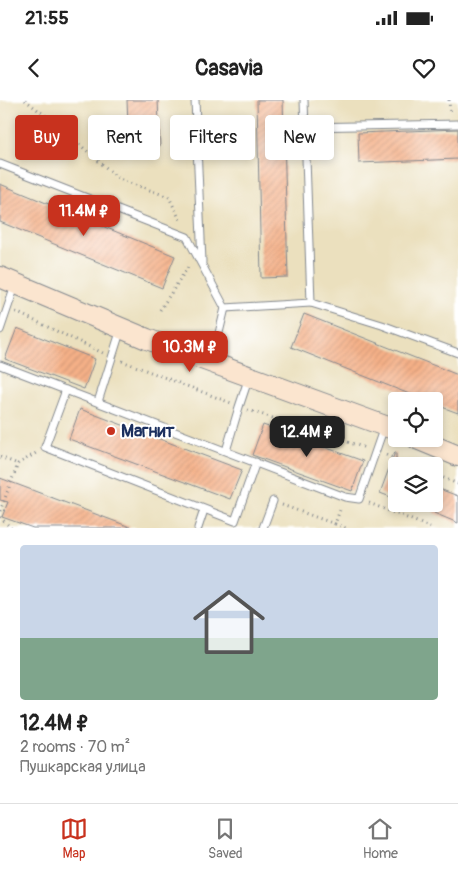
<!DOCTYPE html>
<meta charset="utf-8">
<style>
:root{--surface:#fff;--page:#f2f2f2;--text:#222;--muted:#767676;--line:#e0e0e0;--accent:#c8321e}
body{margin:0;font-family:Pangolin,sans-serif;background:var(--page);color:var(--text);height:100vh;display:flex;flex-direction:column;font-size:19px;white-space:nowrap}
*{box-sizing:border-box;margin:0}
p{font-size:16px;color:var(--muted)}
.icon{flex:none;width:28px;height:28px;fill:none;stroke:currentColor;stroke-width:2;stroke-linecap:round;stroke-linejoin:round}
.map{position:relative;height:428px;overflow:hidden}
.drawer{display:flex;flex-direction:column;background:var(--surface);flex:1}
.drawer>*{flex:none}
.banner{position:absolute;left:15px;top:15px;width:429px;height:45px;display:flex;gap:10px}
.buttons{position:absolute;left:388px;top:292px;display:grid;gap:10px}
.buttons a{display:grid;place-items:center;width:55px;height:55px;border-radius:5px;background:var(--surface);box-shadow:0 2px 8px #0003;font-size:25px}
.price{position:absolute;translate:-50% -42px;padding:0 11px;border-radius:10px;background:var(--accent);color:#fff;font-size:16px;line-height:32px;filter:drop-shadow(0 1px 2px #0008)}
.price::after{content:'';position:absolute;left:50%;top:30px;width:15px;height:11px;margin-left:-8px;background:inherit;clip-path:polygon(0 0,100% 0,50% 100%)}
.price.on{background:#222;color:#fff}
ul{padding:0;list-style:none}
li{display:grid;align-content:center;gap:10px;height:265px;padding:0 20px}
li span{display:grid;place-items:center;height:155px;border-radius:5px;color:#555}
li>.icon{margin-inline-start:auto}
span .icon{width:90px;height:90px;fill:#fffc;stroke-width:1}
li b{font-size:21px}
.pill{padding:0 18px;border-radius:5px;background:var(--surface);box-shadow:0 2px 8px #0003;font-size:18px;line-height:45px}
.pill.on{background:var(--accent);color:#fff}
.status{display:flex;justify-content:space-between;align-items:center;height:35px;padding:0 25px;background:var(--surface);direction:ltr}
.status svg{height:14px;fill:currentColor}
header{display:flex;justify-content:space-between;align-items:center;height:65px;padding:0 20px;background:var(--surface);font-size:22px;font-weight:700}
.tab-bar{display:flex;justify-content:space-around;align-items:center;height:70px;border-top:1px solid var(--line);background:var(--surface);font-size:14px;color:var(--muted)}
.tab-bar a{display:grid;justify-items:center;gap:2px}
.tab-bar .on{color:var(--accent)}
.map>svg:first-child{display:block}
.building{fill:url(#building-hatch)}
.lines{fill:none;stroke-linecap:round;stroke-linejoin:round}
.service-casing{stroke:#83888e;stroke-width:9}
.secondary-casing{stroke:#83888e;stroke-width:22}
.path{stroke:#83888e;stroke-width:3;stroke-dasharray:1 4;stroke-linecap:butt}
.service{stroke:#fff;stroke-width:7}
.secondary{stroke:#fbe5cf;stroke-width:20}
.poi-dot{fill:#c8321e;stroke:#fff;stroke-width:2}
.labels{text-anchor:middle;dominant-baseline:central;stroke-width:4;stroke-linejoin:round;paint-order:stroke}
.poi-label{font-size:18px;font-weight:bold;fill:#1b2f5e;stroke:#fff;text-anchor:start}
</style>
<div class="status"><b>21:55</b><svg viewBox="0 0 49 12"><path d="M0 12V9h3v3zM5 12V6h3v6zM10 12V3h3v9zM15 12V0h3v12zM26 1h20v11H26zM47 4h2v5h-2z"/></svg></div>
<header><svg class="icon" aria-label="back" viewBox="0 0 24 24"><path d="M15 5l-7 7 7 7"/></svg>Casavia<svg class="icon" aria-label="heart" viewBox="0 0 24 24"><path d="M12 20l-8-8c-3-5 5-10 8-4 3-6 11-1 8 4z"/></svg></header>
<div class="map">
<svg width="458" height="428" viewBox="0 0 458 428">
<defs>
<pattern id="building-hatch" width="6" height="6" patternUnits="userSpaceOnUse" patternTransform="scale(1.25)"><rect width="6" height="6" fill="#f5b087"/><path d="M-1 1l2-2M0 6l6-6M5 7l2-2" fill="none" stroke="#d19877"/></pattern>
</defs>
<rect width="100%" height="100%" fill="#fff"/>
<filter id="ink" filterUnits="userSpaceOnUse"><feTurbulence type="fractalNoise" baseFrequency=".02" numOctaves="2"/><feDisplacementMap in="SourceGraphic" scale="10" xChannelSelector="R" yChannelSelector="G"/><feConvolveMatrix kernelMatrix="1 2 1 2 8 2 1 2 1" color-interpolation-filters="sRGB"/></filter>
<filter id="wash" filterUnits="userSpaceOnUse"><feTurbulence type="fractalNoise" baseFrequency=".0096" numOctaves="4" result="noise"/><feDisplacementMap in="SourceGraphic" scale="20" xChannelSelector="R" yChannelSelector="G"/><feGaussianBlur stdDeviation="1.12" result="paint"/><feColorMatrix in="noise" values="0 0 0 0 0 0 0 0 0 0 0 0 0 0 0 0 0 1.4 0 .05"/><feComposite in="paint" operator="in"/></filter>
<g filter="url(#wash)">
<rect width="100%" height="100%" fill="#ebe0be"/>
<g id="blocks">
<g class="building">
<path d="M 127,0 L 158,0 L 160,46 L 129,48 Z"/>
<path d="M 257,0 L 283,0 L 288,177 L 261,178 Z"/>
<path d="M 458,29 L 458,59 L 359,63 L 358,33 Z"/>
<path d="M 0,84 L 175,156 L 162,188 L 0,122 Z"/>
<path d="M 304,214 L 458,275 L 458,313 L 434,304 L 434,301 L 427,301 L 291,247 Z"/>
<path d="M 17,228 L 95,259 L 84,289 L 5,259 Z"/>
<path d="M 80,309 L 242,370 L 230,399 L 69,339 Z"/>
<path d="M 263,325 L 363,361 L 352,391 L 252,355 Z"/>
<path d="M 395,352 L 396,352 L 396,399 L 380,393 Z"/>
<path d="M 0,378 L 130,427 L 130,428 L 33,428 L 2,417 L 8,402 L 0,400 Z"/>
<path d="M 434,387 L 458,396 L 458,423 L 434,413 Z"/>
</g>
</g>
</g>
<g filter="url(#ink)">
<use href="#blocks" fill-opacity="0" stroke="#83888e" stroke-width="1"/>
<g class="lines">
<defs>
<g id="service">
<path d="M 195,0 L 202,162"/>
<path d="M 305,27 L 458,24"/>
<path d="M 0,64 L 187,137 L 225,208 L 219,233 L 207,259"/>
<path d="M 311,203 L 382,225 L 458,253"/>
<path d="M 225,208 L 311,203 L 304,0"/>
<path d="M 0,230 L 15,186"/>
<path d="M 0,265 L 345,397 L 359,399 L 384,327"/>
<path d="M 66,290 L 45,347 L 235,421 L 256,362"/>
<path d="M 98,302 L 121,229"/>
<path d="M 226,351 L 239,307 L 249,277"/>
<path d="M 198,428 L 204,410"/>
<path d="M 263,428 L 273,401"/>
</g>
<g id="secondary">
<path d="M 0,177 L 147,239 L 396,330"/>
<path d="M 417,339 L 458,356"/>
</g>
</defs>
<use href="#service" class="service-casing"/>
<use href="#secondary" class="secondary-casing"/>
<g class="path">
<path d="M 25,0 L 55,23 L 119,79 L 169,97 L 181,122"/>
<path d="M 449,0 L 450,13"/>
<path d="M 160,210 L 190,164"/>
<path d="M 16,212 L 103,253"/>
<path d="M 122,261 L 231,303"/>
<path d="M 248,310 L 366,348"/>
<path d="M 386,355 L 413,366"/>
<path d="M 0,357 L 18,364"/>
<path d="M 434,374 L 458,384"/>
<path d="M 369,403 L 432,428"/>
<path d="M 282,405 L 335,424 L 341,407"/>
<path d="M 0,411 L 18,364 L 36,353"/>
<path d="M 0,417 L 11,428"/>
<path d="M 335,424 L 346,428"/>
</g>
<use href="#service" class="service"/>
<use href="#secondary" class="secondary"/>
</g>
</g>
<circle class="poi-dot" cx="111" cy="331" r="5"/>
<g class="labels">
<g class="poi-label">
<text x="121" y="331">Магнит</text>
</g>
</g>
</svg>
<div class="buttons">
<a><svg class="icon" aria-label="locate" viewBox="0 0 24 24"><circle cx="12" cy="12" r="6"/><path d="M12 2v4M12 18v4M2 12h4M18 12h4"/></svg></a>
<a><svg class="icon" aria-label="layers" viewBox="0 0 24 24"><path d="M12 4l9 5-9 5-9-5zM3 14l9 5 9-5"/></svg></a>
</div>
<b class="price" style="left:84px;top:137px">11.4M ₽</b>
<b class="price" style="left:190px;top:273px">10.3M ₽</b>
<b class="price on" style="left:307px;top:358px">12.4M ₽</b>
<div class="banner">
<a class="pill on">Buy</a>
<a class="pill">Rent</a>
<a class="pill">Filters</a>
<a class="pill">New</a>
</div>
</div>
<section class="drawer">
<ul>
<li><span style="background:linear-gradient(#c9d6e8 60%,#7fa58c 0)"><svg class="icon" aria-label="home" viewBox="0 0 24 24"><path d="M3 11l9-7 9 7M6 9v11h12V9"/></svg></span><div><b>12.4M ₽</b><p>2 rooms · 70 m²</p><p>Пушкарская улица</p></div></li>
</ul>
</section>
<nav class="tab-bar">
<a class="on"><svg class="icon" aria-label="map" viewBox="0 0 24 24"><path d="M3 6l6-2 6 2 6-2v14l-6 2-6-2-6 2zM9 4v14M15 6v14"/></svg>Map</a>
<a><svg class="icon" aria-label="saved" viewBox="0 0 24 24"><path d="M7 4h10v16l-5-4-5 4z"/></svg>Saved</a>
<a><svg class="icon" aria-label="home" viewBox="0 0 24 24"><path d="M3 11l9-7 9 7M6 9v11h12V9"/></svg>Home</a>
</nav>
